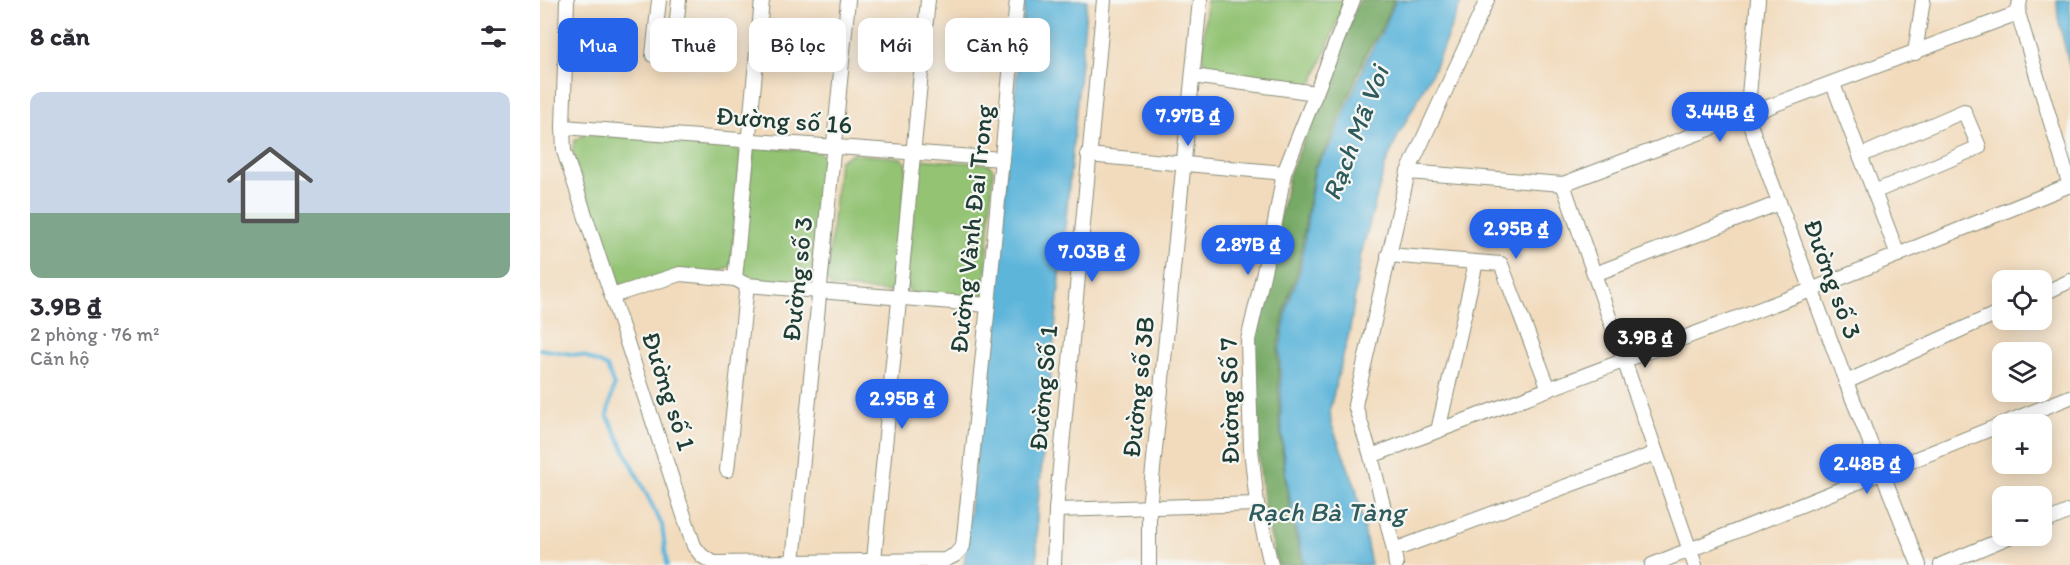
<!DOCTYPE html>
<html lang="vi">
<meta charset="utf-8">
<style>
:root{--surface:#fff;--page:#f2f2f3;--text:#2b2b33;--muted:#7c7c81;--line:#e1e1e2;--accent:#2563eb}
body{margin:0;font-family:Itim,sans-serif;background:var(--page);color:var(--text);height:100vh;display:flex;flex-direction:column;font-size:22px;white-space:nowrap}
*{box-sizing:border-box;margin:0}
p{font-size:20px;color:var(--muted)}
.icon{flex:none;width:33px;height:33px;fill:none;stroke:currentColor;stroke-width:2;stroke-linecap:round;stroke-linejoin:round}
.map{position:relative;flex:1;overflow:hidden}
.details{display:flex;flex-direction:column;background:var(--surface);width:540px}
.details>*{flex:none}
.hud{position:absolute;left:18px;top:18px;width:570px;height:54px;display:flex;gap:12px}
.controls{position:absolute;left:1452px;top:270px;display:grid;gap:12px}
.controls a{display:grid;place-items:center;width:60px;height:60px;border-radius:12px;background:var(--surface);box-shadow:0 3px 15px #0003;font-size:30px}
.price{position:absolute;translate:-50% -51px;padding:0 14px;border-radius:21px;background:var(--accent);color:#fff;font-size:20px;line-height:39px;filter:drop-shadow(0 2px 3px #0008)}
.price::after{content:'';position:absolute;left:50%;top:36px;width:18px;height:14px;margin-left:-9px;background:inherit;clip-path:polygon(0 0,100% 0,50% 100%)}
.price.on{background:#222;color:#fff}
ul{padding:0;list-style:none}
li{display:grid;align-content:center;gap:12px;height:318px;padding:0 30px}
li+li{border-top:2px solid var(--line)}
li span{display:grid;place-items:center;height:186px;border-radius:12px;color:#555}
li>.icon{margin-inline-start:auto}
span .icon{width:108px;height:108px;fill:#fffc;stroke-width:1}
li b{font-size:26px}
h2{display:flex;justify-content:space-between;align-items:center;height:72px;padding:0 30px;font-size:26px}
.pill{padding:0 21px;border-radius:12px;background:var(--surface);box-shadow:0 3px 15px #0003;font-size:21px;line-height:54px}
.pill.on{background:var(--accent);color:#fff}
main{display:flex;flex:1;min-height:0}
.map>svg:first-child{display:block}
.green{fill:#93c373;stroke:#598054;stroke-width:1.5}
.forest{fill:#76a965;stroke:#4a734c;stroke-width:1.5}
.water{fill:#5db5da;stroke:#3e7987;stroke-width:1.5}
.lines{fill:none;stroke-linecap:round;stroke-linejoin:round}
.stream{stroke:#5db5da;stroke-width:4}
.minor-casing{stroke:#888c78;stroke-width:16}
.minor{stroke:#fff;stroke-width:14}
.labels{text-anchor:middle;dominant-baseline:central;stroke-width:4.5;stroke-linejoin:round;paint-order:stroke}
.street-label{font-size:26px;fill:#1f3d34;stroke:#f6f6f2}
.water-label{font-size:27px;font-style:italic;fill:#2e5b5e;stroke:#f6f6f2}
</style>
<main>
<section class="details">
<h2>8 căn<svg class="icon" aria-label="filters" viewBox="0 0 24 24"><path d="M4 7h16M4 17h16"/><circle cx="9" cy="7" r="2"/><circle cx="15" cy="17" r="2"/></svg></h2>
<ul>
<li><span style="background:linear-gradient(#c9d6e8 65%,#7fa58c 0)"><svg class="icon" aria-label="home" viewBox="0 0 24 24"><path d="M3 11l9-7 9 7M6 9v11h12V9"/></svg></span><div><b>3.9B ₫</b><p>2 phòng · 76 m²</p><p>Căn hộ</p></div></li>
</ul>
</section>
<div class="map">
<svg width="1530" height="565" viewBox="0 0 1530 565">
<rect width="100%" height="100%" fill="#f6f6f2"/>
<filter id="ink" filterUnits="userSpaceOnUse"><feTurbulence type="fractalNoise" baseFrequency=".0167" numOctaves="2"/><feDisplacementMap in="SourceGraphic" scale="12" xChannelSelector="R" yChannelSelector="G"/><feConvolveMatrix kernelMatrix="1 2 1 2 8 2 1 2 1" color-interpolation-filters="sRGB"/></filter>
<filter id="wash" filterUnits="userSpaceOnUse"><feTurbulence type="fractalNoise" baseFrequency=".008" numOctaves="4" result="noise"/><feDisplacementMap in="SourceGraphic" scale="24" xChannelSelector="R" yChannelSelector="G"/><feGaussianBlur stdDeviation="1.35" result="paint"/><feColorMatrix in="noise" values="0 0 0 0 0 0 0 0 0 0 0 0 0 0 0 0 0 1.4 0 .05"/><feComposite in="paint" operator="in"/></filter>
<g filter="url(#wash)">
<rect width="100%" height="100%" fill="#f2dbbd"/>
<g class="green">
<path d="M 667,0 L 806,0 L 774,80 L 769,85 L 676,73 L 666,67 L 662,57 Z"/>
<path d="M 45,134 L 194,145 L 201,154 L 191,266 L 180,272 L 84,287 L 76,283 L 72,275 L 32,151 L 35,140 Z"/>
<path d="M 214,147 L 277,151 L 286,158 L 276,280 L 269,285 L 205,281 L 199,271 Z"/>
<path d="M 311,154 L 361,158 L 367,164 L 356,287 L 350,292 L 292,287 L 287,281 L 299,161 Z"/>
<path d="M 378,159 L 448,164 L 453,169 L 445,292 L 442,298 L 372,293 L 366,286 Z"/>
</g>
<path class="forest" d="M 819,0 L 854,0 L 843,26 L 827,52 L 789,144 L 774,167 L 758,270 L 746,304 L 738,346 L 739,416 L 744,470 L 752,522 L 763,565 L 737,565 L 723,503 L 718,449 L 714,341 L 749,175 L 782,97 Z"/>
<g class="water">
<path d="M 485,0 L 547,0 L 497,515 L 497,565 L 424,565 Z"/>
<path d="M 856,0 L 922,0 L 894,69 L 858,136 L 846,163 L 821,254 L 810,329 L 790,408 L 791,423 L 816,488 L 831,565 L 765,565 L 754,522 L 745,470 L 741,416 L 740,347 L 748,304 L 760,271 L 775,168 L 791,145 L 829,54 L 844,28 Z"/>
<path d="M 1517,0 L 1530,0 L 1530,68 L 1518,18 Z"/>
</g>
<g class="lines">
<path class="stream" d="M 0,349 L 44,356 L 67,367 L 74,386 L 67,415 L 122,525 L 127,565"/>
</g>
</g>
<g filter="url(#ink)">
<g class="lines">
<defs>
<g id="minor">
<path d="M 27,0 L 23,127 L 24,151 L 154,546 L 162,556 L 174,563 L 405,560 L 415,555 L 423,546 L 448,305 L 477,0"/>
<path d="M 119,0 L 113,55 L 133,56 L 139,0"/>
<path d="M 1218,0 L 1207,116 L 1306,382 L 1379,565"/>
<path d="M 1480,0 L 1478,13 L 1530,186"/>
<path d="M 1375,53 L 1383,0"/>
<path d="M 653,76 L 776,93"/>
<path d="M 1293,84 L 1358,255"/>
<path d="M 23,127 L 462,159"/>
<path d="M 548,155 L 744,173"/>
<path d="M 1320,156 L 1424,111 L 1439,147 L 1334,192"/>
<path d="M 868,172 L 1023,184 L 1478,13"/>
<path d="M 1023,184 L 1155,565"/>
<path d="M 848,255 L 961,264 L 1009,389"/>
<path d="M 1055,274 L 1239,203"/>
<path d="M 195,279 L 222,0"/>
<path d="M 1502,294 L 1530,281"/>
<path d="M 72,296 L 140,274 L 195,279 L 207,285 L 448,305"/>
<path d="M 1306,382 L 1462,311"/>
<path d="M 898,431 L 936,262"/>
<path d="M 831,456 L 1271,290 L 1530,185"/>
<path d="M 187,470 L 207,285"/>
<path d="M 516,510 L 717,504"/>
<path d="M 1502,523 L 1530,511"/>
<path d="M 854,550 L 1116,453"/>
<path d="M 334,560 L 388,0"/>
<path d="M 253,562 L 308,0"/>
<path d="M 514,565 L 516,510 L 564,0"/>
<path d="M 609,565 L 609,509 L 660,0"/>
<path d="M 731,565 L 717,504 L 711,449 L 708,340 L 733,233 L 744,173 L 813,0"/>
<path d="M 856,565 L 854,550 L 831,456 L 815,405 L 868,172 L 947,0"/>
<path d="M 1112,565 L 1530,397"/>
<path d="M 1401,565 L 1471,536"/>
</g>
</defs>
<use href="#minor" class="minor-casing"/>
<use href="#minor" class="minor"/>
</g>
</g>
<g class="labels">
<g class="street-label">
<text transform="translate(244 120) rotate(4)">Đường số 16</text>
<text transform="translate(431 229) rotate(-84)">Đường Vành Đai Trong</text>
<text transform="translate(257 279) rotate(-84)">Đường số 3</text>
<text transform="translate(1293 279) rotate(70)">Đường số 3</text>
<text transform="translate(598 387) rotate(-84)">Đường số 3B</text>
<text transform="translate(503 388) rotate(-85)">Đường Số 1</text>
<text transform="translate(129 391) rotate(72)">Đường số 1</text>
<text transform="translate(689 401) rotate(-91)">Đường Số 7</text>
</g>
<g class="water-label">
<text transform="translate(815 133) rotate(-69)">Rạch Mã Voi</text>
<text x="786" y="511">Rạch Bà Tàng</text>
</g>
</g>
</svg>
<div class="controls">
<a><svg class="icon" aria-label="locate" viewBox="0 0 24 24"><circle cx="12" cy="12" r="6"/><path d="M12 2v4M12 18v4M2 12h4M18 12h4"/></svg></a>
<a><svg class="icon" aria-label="layers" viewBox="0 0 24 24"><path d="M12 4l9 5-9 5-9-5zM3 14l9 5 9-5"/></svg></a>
<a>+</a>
<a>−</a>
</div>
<b class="price" style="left:1180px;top:143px">3.44B ₫</b>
<b class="price" style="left:648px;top:147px">7.97B ₫</b>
<b class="price" style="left:976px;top:260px">2.95B ₫</b>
<b class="price" style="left:708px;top:276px">2.87B ₫</b>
<b class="price" style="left:552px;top:283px">7.03B ₫</b>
<b class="price on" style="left:1105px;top:369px">3.9B ₫</b>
<b class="price" style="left:362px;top:430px">2.95B ₫</b>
<b class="price" style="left:1327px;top:495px">2.48B ₫</b>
<div class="hud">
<a class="pill on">Mua</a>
<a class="pill">Thuê</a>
<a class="pill">Bộ lọc</a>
<a class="pill">Mới</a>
<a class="pill">Căn hộ</a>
</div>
</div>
</main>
